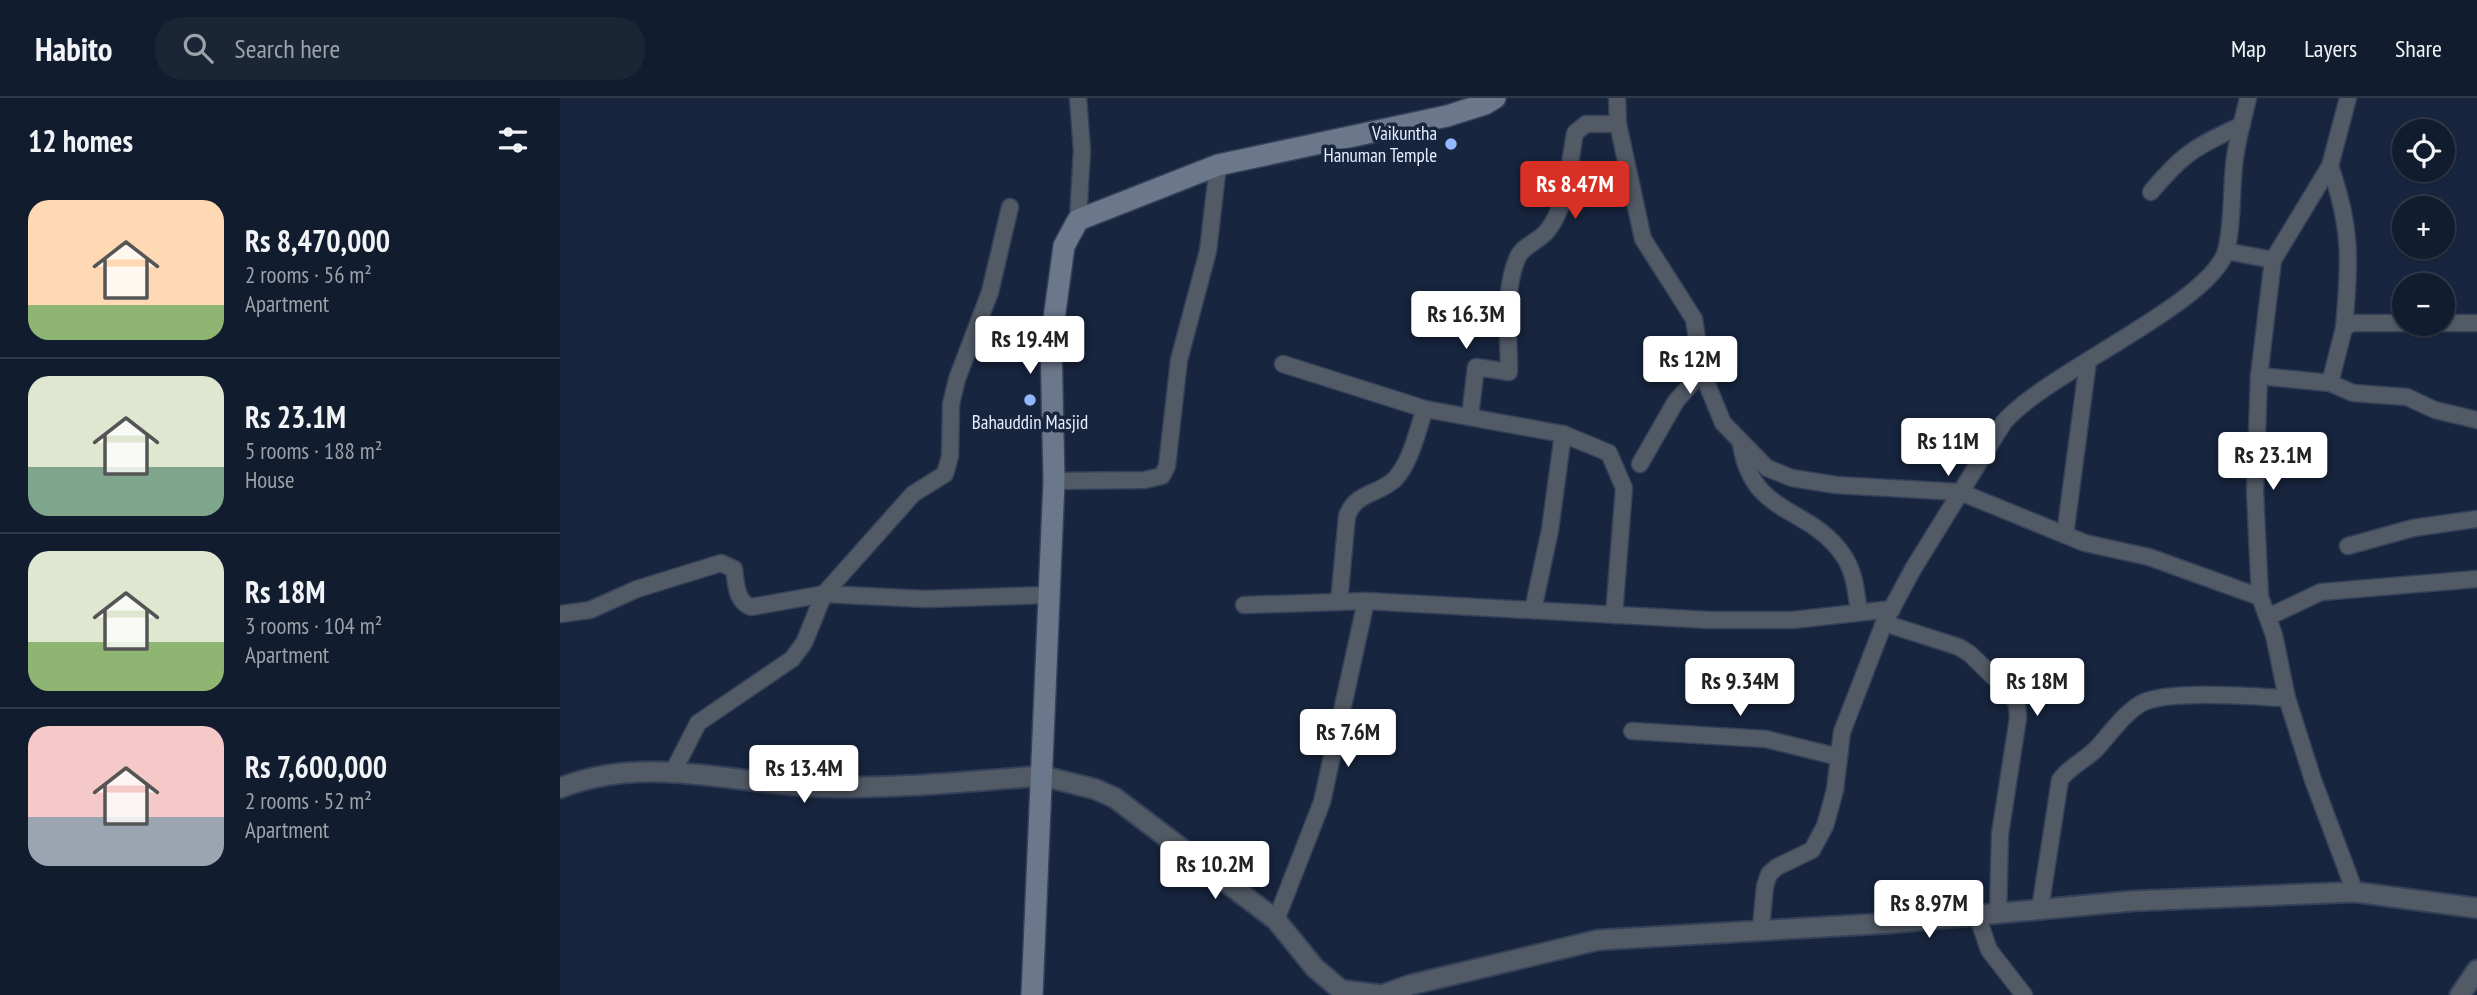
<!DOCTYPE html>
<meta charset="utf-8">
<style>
:root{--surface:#111c2e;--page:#1a2536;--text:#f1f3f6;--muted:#9ca1aa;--line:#303a4a;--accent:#d93025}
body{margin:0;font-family:"PT Sans Narrow",sans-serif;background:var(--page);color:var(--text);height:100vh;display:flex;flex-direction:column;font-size:26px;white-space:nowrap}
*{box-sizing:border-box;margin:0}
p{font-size:23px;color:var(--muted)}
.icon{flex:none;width:38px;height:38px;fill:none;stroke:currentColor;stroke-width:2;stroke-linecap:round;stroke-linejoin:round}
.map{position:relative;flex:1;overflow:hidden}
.sheet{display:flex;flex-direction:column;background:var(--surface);width:560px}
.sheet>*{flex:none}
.buttons{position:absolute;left:1832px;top:21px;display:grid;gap:14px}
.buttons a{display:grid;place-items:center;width:63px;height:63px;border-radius:50%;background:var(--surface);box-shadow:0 2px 5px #0004,0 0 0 2px var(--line);font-size:35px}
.price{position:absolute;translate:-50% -60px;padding:0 16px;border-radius:7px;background:#fff;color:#222;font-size:23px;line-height:46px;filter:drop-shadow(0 2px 4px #0008)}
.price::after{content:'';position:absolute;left:50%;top:42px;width:21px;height:16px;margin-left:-10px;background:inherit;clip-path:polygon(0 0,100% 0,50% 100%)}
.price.on{background:var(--accent);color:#fff}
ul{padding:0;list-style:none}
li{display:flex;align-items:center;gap:21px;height:175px;padding:0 28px}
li+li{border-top:2px solid var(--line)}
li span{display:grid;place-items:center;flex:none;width:196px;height:140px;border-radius:21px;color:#555}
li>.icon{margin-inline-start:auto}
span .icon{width:84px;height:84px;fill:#fffc;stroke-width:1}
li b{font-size:30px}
h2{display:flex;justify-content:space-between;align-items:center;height:84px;padding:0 28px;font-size:30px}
header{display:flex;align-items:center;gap:42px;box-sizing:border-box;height:98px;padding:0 35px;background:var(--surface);border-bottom:2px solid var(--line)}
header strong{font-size:33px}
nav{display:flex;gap:38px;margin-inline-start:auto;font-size:24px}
.search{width:490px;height:63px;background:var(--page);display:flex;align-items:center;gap:18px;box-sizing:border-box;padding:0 24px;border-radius:28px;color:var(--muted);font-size:26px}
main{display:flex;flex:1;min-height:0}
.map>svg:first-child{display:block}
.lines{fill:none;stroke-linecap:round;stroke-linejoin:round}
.minor-casing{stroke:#344159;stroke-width:19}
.tertiary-casing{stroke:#344159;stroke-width:23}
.secondary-casing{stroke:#344159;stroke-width:24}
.minor{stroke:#525a66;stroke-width:16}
.tertiary{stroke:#525a66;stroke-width:19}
.secondary{stroke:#6b778b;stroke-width:21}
.poi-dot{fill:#91b8fd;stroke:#17253e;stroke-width:2.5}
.labels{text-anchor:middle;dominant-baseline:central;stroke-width:7;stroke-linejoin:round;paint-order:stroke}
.poi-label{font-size:19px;fill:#e4eeff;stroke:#17253e;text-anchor:end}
</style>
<header>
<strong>Habito</strong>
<div class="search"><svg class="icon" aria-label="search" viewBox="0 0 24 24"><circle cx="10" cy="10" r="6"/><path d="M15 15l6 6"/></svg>Search here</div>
<nav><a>Map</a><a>Layers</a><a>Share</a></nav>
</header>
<main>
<section class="sheet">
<h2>12 homes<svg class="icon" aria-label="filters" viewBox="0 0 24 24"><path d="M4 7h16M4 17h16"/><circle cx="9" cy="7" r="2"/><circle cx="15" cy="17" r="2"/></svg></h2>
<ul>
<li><span style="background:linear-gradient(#ffd9b3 75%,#8fb573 0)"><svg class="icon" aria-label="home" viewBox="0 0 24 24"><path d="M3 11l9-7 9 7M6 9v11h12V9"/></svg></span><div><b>Rs 8,470,000</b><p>2 rooms · 56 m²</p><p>Apartment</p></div></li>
<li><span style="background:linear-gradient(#dfe7d0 65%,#7fa58c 0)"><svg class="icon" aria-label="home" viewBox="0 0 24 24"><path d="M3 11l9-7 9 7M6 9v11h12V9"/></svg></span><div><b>Rs 23.1M</b><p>5 rooms · 188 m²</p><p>House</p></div></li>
<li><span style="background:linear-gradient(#dfe7d0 65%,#8fb573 0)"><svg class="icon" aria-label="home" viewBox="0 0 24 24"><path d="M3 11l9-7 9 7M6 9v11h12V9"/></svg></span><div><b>Rs 18M</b><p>3 rooms · 104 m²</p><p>Apartment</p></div></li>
<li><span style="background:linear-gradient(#f6c9c9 65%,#9aa5b1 0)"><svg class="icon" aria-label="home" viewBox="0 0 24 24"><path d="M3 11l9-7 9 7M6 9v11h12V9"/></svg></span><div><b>Rs 7,600,000</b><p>2 rooms · 52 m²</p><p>Apartment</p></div></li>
</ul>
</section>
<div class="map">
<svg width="1917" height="897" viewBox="0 0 1917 897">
<rect width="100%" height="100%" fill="#17253e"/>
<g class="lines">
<defs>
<g id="minor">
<path d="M 1057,0 L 1058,26 L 1083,141 L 1134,221 L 1142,274 L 1163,325 L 1207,370 L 1232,380 L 1276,387 L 1400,394 L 1525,445 L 1589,459 L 1700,499"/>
<path d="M 1788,0 L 1770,68 L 1713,162 L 1699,278 L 1695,394 L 1700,499 L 1714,537 L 1727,600 L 1753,682 L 1795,794"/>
<path d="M 1770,68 C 1792,131 1790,164 1784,230"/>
<path d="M 1591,94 C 1624,54 1637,48 1682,27"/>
<path d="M 518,122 L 522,52 L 518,0"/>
<path d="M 1666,153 L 1713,162"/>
<path d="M 1883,225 L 1917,225"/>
<path d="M 723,266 L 865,311 L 1003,336 L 1049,355 L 1064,390 L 1054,517"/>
<path d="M 1699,278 L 1770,285 L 1784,230 L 1792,225 L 1844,225"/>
<path d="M 1770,285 L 1793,295 L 1847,299 L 1875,312 L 1917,322"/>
<path d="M 910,318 L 916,269 L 949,274 C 949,239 943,194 957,161 C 962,147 979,144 988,132 C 1008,106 1009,66 1015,35 L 1026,26 L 1058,26"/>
<path d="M 1181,346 C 1192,419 1249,407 1283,457 C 1295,474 1296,494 1299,514"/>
<path d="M 1080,366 L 1116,303 L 1142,274"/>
<path d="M 494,383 L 584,382 L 602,378 L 607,368 L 619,262 L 648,153 L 658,67"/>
<path d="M 1505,437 L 1528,263"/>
<path d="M 1788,448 L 1853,430 L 1917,421"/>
<path d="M 779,504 L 787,418 C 796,394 817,397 834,382 C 851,365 857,333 865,311"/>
<path d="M 684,507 L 806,503 L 1149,522 L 1233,522 L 1332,511"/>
<path d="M 973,512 L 990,432 L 1003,336"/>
<path d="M 0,516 L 30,512 L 77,491 L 161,465 L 174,471 C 176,485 176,504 191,509 L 264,496 L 366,501 L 489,497"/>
<path d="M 1708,519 L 1761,494 L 1917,481"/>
<path d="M 1324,525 L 1399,549 L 1410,556 L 1449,594 L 1457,606 L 1458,620 L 1440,736 L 1438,815"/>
<path d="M 1072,633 L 1206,641 L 1279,659"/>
<path d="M 114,672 L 138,625 L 232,561 L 244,545 L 264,496 L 353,396 L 385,376 L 390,358 L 391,306 L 397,281 L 430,194 L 450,109"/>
<path d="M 1480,811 L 1500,682 C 1510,668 1524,663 1536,651 C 1550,636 1564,615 1582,605 C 1609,591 1694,599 1727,600"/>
<path d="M 1417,817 L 1429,852 L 1464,897"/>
<path d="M 716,822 L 762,704 L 806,503"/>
<path d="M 1201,830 L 1205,788 L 1209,776 L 1217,769 L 1252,752 L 1265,728 L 1275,692 L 1282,634 L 1324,525 L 1353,471 L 1444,324 C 1487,274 1650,206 1666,153 C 1673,127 1671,95 1674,68 C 1676,45 1683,22 1688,0"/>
</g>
<g id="tertiary">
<path d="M 0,690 C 87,655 175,687 264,689 C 336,691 410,683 482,678 L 535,691 L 555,700 L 716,822 L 755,870 L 781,892 L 822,897"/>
<path d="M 822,897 L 850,887 L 1038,842 L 1332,825 L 1572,803 L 1795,794 L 1917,810"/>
<path d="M 1900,897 L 1917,872"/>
</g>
<path id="secondary" d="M 472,897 L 494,383 L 491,243 L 504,148 L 518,122 L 658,67 L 887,18 L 925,6 L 935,0"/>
</defs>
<use href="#minor" class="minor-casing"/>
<use href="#tertiary" class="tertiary-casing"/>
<use href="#secondary" class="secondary-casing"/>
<use href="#minor" class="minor"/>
<use href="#tertiary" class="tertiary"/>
<use href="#secondary" class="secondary"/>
</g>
<g class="poi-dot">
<circle cx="891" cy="46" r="7"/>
<circle cx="470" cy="302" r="7"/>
</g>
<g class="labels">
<g class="poi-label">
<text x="877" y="35">Vaikuntha<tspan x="877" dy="22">Hanuman Temple</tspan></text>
<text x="470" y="324" text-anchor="middle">Bahauddin Masjid</text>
</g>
</g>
</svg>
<div class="buttons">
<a><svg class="icon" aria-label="locate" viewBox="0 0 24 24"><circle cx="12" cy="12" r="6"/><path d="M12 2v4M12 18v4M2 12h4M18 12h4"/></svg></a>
<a>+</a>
<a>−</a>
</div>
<b class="price on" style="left:1015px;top:123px">Rs 8.47M</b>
<b class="price" style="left:906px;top:253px">Rs 16.3M</b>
<b class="price" style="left:470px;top:278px">Rs 19.4M</b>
<b class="price" style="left:1130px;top:298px">Rs 12M</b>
<b class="price" style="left:1388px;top:380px">Rs 11M</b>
<b class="price" style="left:1713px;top:394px">Rs 23.1M</b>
<b class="price" style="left:1180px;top:620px">Rs 9.34M</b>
<b class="price" style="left:1477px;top:620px">Rs 18M</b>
<b class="price" style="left:788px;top:671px">Rs 7.6M</b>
<b class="price" style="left:244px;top:707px">Rs 13.4M</b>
<b class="price" style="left:655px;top:803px">Rs 10.2M</b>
<b class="price" style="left:1369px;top:842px">Rs 8.97M</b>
</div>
</main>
